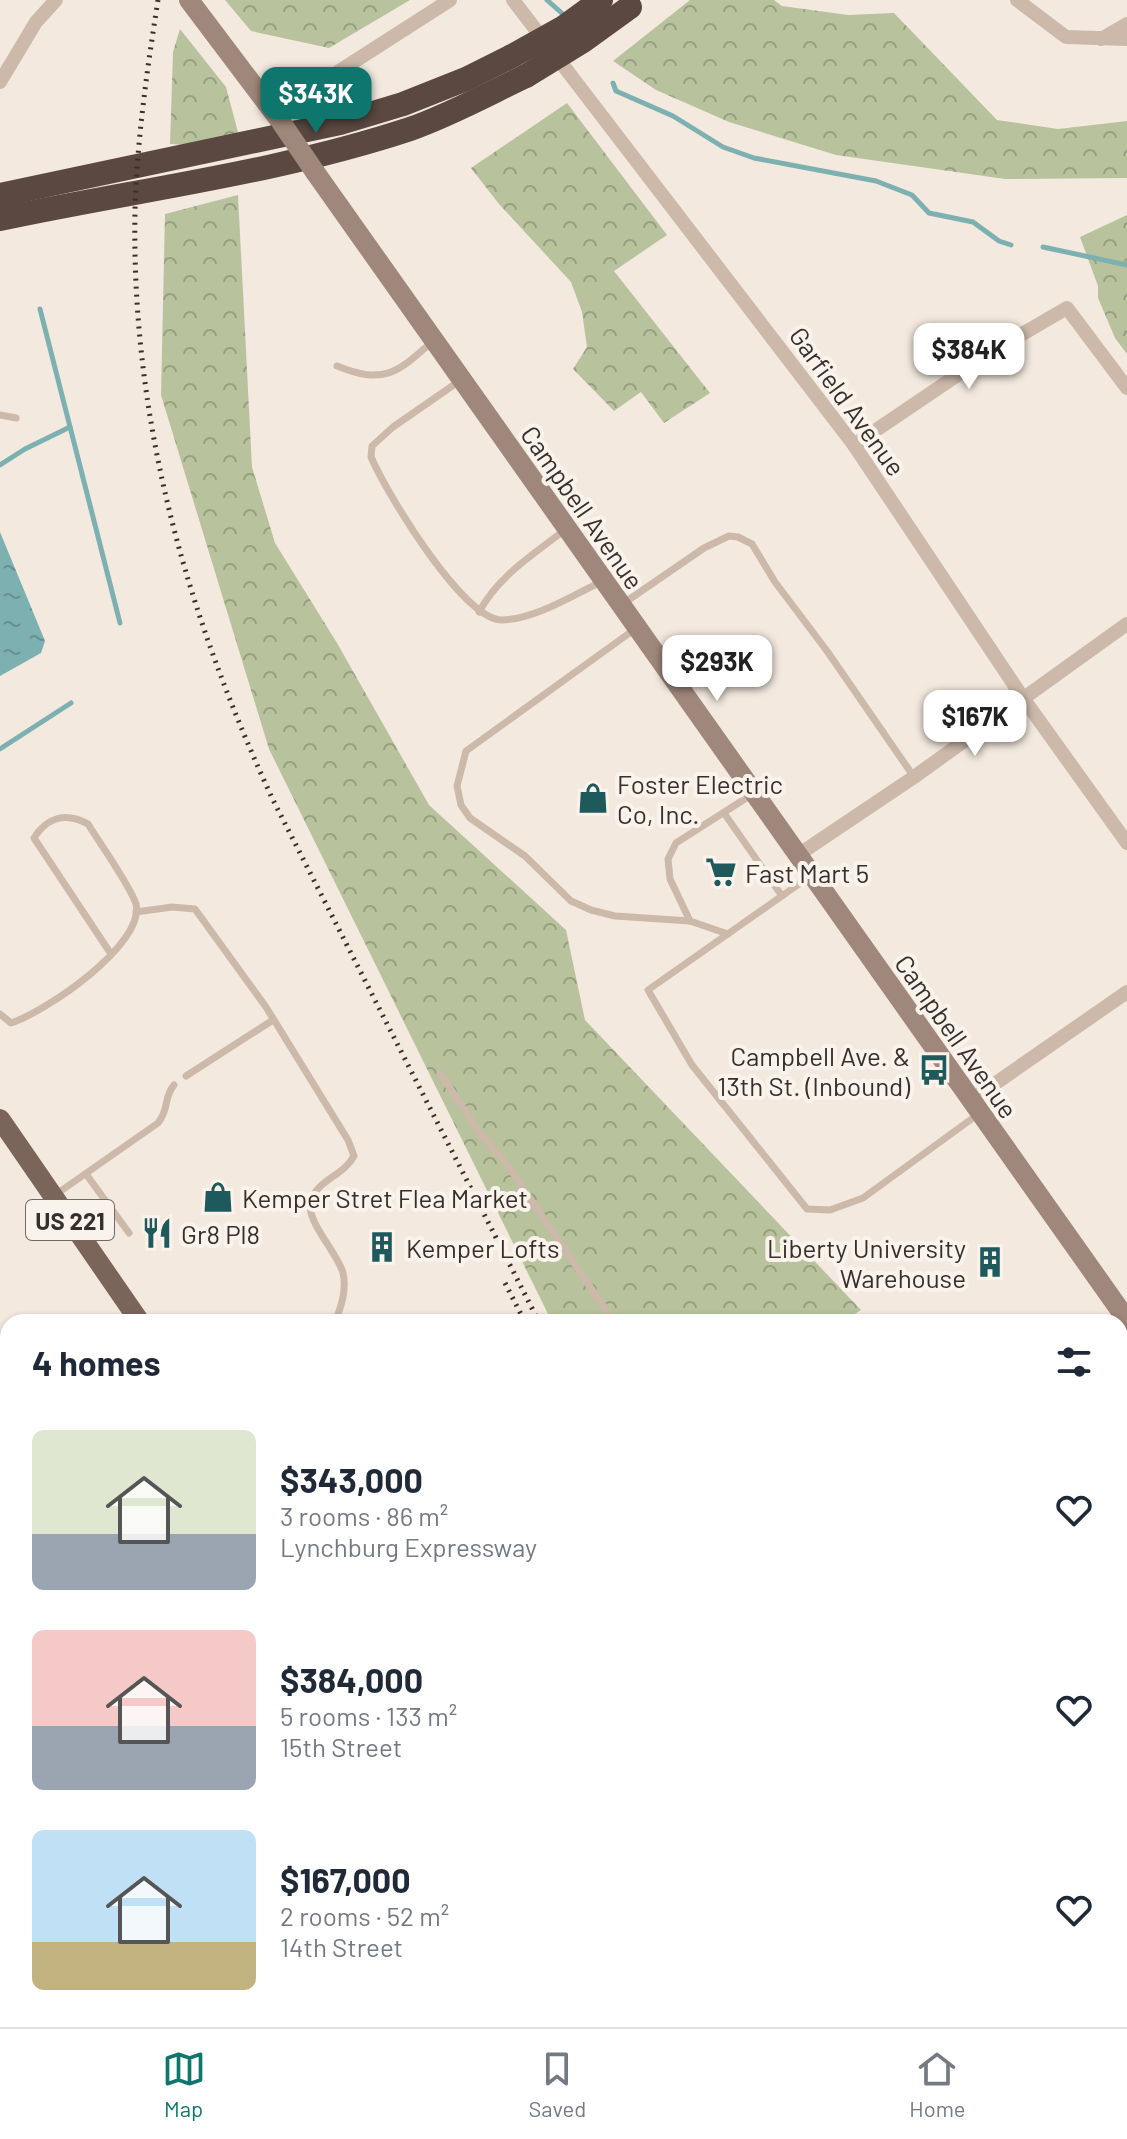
<!DOCTYPE html>
<meta charset="utf-8">
<style>
:root{--surface:#fff;--page:#f6f6f7;--text:#1f2937;--muted:#747a83;--line:#e0e1e3;--accent:#0f766e}
body{margin:0;font-family:Barlow,sans-serif;background:var(--page);color:var(--text);height:100vh;display:flex;flex-direction:column;font-size:30px;white-space:nowrap}
*{box-sizing:border-box;margin:0}
p{font-size:26px;color:var(--muted)}
.icon{flex:none;width:44px;height:44px;fill:none;stroke:currentColor;stroke-width:2;stroke-linecap:round;stroke-linejoin:round}
.map{position:relative;flex:1;overflow:hidden}
.details{position:absolute;left:0px;top:1314px;width:1128px;height:714px;display:flex;flex-direction:column;background:var(--surface);border-radius:24px 24px 0 0;box-shadow:0 2px 6px #0004}
.details>*{flex:none}
.price{position:absolute;translate:-50% -68px;padding:0 18px;border-radius:16px;background:#fff;color:#222;font-size:26px;line-height:52px;filter:drop-shadow(0 2px 4px #0008)}
.price::after{content:'';position:absolute;left:50%;top:48px;width:24px;height:18px;margin-left:-12px;background:inherit;clip-path:polygon(0 0,100% 0,50% 100%)}
.price.active{background:var(--accent);color:#fff}
ul{padding:0;list-style:none}
li{display:flex;align-items:center;gap:24px;height:200px;padding:0 32px}
li span{display:grid;place-items:center;flex:none;width:224px;height:160px;border-radius:12px;color:#555}
li>.icon{margin-inline-start:auto}
span .icon{width:96px;height:96px;fill:#fffc;stroke-width:1}
li b{font-size:34px}
h2{display:flex;justify-content:space-between;align-items:center;height:96px;padding:0 32px;font-size:34px}
.tab-bar{display:flex;justify-content:space-around;align-items:center;height:112px;border-top:2px solid var(--line);background:var(--surface);font-size:22px;color:var(--muted)}
.tab-bar a{display:grid;justify-items:center;gap:4px}
.tab-bar .active{color:var(--accent)}
.map>svg:first-child{display:block}
.forest{fill:url(#forest-crowns)}
.water{fill:url(#water-ripples)}
.lines{fill:none;stroke-linecap:round;stroke-linejoin:round}
.stream{stroke:#7db0b1;stroke-width:5}
.lane{stroke:#ccb9aa;stroke-width:7}
.street{stroke:#ccb9aa;stroke-width:14}
.secondary{stroke:#a0877b;stroke-width:20}
.primary{stroke:#7b655b;stroke-width:20}
.highway{stroke:#5a4841;stroke-width:24}
.rail{stroke:#392e2a;stroke-width:5;stroke-dasharray:2 6;stroke-linecap:butt}
.secondary-bridge{stroke:#a0877b;stroke-width:20}
.highway-bridge{stroke:#5a4841;stroke-width:24}
.labels{text-anchor:middle;dominant-baseline:central;stroke-width:8;stroke-linejoin:round;paint-order:stroke}
.shield{fill:#faf3ec;stroke:#736964;stroke-width:2}
.shield-label{font-size:24px;font-weight:bold;fill:#392e2a}
.street-label{font-size:26px;fill:#392e2a;stroke:#faf3ec}
.poi-label{font-size:26px;fill:#392e2a;stroke:#faf3ec;text-anchor:start}
</style>
<div class="map">
<svg width="1127" height="2027" viewBox="0 0 1127 2027">
<defs>
<pattern id="forest-crowns" width="20" height="18" patternUnits="userSpaceOnUse" patternTransform="scale(2)"><rect width="20" height="18" fill="#b8c39e"/><path d="M2 6a3 3 0 1 1 6 0M12 15a3 3 0 1 1 6 0" fill="none" stroke="#979f81"/></pattern>
<pattern id="water-ripples" width="26" height="14" patternUnits="userSpaceOnUse" patternTransform="scale(2)"><rect width="26" height="14" fill="#7db0b1"/><path d="M2 4q2-2 4 0t4 0M15 11q2-2 4 0t4 0" fill="none" stroke="#679090"/></pattern>
</defs>
<rect width="100%" height="100%" fill="#f3e9df"/>
<g class="forest">
<path d="M 225,0 L 410,0 L 329,48 L 251,31 Z"/>
<path d="M 690,0 L 774,0 L 782,6 L 848,15 L 894,13 L 997,120 L 1058,129 L 1127,121 L 1127,178 L 1005,179 L 836,155 L 729,122 L 656,90 L 613,61 Z"/>
<path d="M 180,29 L 226,87 L 239,136 L 188,145 L 170,144 L 173,52 Z"/>
<path d="M 567,103 L 667,235 L 614,271 L 710,393 L 664,423 L 641,392 L 614,411 L 573,369 L 587,347 L 582,312 L 571,282 L 499,204 L 471,168 Z"/>
<path d="M 238,195 L 252,467 L 275,543 L 337,643 L 429,805 L 566,930 L 585,1020 L 861,1310 L 842,1322 L 552,1322 L 269,749 L 161,395 L 165,214 Z"/>
<path d="M 1127,215 L 1127,354 L 1115,338 L 1098,298 L 1098,286 L 1080,237 Z"/>
<path d="M 907,2020 L 1055,2020 L 1050,2027 L 911,2027 Z"/>
</g>
<path class="water" d="M 0,532 L 45,641 L 41,653 L 0,676 Z"/>
<g class="lines">
<g class="stream">
<path d="M 547,0 L 565,16"/>
<path d="M 613,83 L 616,91 L 673,116 L 723,147 L 754,158 L 876,181 L 912,195 L 929,213 L 973,222 L 999,241 L 1011,245"/>
<path d="M 1043,247 L 1127,265"/>
<path d="M 40,309 L 120,623"/>
<path d="M 0,465 L 25,449 L 70,427"/>
<path d="M 0,749 L 71,703"/>
</g>
<g class="lane">
<path d="M 337,366 C 384,385 397,373 432,342"/>
<path d="M 458,382 L 393,427 L 372,446 L 371,457 C 386,492 464,622 503,620 C 537,618 571,596 601,582"/>
<path d="M 0,415 L 16,418"/>
<path d="M 624,603 L 704,548 L 729,536 L 738,537 L 752,544 L 775,582 L 827,651 L 914,777"/>
<path d="M 479,612 C 499,575 534,554 566,529"/>
<path d="M 635,629 L 466,751 L 457,786 L 461,805 L 470,818 L 525,856 L 571,901 L 591,910 L 615,916 L 690,921 L 728,934"/>
<path d="M 724,813 L 782,896"/>
<path d="M 809,877 L 648,990 L 692,1065 L 807,1209 L 830,1210 L 863,1198 L 977,1115"/>
<path d="M 136,912 L 172,907 L 195,909 L 266,1007 L 348,1140 L 354,1156 C 343,1176 319,1179 311,1200 C 304,1220 338,1253 343,1273 C 347,1290 341,1307 335,1322"/>
<path d="M 690,921 L 670,879 L 668,859 L 676,843 L 751,795"/>
<path d="M 0,1014 L 11,1023 C 45,1012 145,945 136,904 C 131,887 99,842 88,824 C 66,812 47,817 34,838 L 111,954"/>
<path d="M 440,1073 L 479,1132 L 508,1166 L 614,1322"/>
<path d="M 186,1076 L 273,1020"/>
<path d="M 86,1174 L 129,1233"/>
<path d="M 55,1195 L 158,1123 C 170,1108 163,1098 174,1085"/>
<path d="M 962,2020 L 964,2027"/>
</g>
<g class="street">
<path d="M 513,0 L 854,445 L 1023,698 L 1127,843"/>
<path d="M 1017,0 L 1066,37 L 1127,39"/>
<path d="M 1101,39 L 1127,24"/>
<path d="M 0,82 L 36,22 L 56,0"/>
<path d="M 274,113 L 450,0"/>
<path d="M 854,445 L 993,351 L 1067,308 L 1127,388"/>
<path d="M 798,855 L 914,777 L 1127,624"/>
<path d="M 970,1101 L 1127,992"/>
<path d="M 0,1422 L 8,1416"/>
<path d="M 1120,1480 L 1127,1490"/>
<path d="M 0,1596 L 8,1608"/>
<path d="M 0,1784 L 8,1778"/>
<path d="M 289,2020 L 294,2027"/>
</g>
<g class="secondary">
<path d="M 189,0 L 281,122"/>
<path d="M 315,172 L 1127,1320"/>
<path d="M 1120,1969 L 1127,1960"/>
<path d="M 619,2020 L 624,2027"/>
<path d="M 194,2027 L 204,2020"/>
<path d="M 1076,2027 L 1081,2020"/>
</g>
<g class="primary">
<path d="M 0,1119 L 140,1322"/>
<path d="M 1120,1398 L 1127,1394"/>
</g>
<g class="highway">
<path d="M 0,195 L 340,123 L 403,104 L 466,79 L 512,56"/>
<path d="M 0,219 C 136,190 277,173 410,129 C 450,115 488,94 526,76"/>
</g>
<g class="rail">
<path d="M 158,0 C 147,70 137,140 135,210 C 131,419 186,612 273,800 L 539,1322"/>
<path d="M 505,1283 L 525,1322"/>
<path d="M 896,2020 L 900,2027"/>
</g>
<path class="secondary-bridge" d="M 281,122 L 315,172"/>
<g class="highway-bridge">
<path d="M 512,56 L 564,27 L 601,0"/>
<path d="M 526,76 L 583,41 L 630,7"/>
</g>
</g>
<defs>
<symbol id="shop-bare" viewBox="-9 -9 18 18"><path d="M-5-2.5h2.3a2.7 3.5 0 0 1 5.4 0H5L5.5 6h-11ZM-1.5-2.5h3a1.5 2.3 0 0 0-3 0Z" fill="#1e595c" stroke="#faf3ec" stroke-width="2.5" paint-order="stroke"/></symbol>
<symbol id="supermarket-bare" viewBox="-9 -9 18 18"><path d="M-6-5.5h2.5l.6 2H6L4.5 2H-2.5L-4.4-4H-6ZM-1.5 3.2a1.3 1.3 0 1 0 .1 0ZM3 3.2a1.3 1.3 0 1 0 .1 0Z" fill="#1e595c" stroke="#faf3ec" stroke-width="2.5" paint-order="stroke"/></symbol>
<symbol id="bus-bare" viewBox="-9 -9 18 18"><path d="M-5-6H5V4H4V6H2V4H-2V6H-4V4H-5ZM-3.5-4V0h7V-4ZM-3.5 1.2v1.5H-2V1.2ZM2 1.2v1.5H3.5V1.2Z" fill="#1e595c" stroke="#faf3ec" stroke-width="2.5" paint-order="stroke"/></symbol>
<symbol id="restaurant-bare" viewBox="-9 -9 18 18"><path d="M-5-6h1v4h1v-4h1v4h1v-4h1v5L-1.5 .5V6h-2V.5L-5-1ZM5-6V6H3V1.5H1.5Q1.5-4 5-6Z" fill="#1e595c" stroke="#faf3ec" stroke-width="2.5" paint-order="stroke"/></symbol>
<symbol id="building-bare" viewBox="-9 -9 18 18"><path d="M-4-6H4V6H1V3H-1V6H-4ZM-2.5-4.3h1.7v1.8h-1.7ZM.8-4.3h1.7v1.8H.8ZM-2.5-1h1.7V.8h-1.7ZM.8-1h1.7V.8H.8Z" fill="#1e595c" stroke="#faf3ec" stroke-width="2.5" paint-order="stroke"/></symbol>
</defs>
<g fill-rule="evenodd">
<use href="#shop-bare" x="571" y="776" width="44" height="44"/>
<use href="#supermarket-bare" x="699" y="850" width="44" height="44"/>
<use href="#bus-bare" x="912" y="1048" width="44" height="44"/>
<use href="#shop-bare" x="196" y="1175" width="44" height="44"/>
<use href="#restaurant-bare" x="135" y="1211" width="44" height="44"/>
<use href="#building-bare" x="360" y="1225" width="44" height="44"/>
<use href="#building-bare" x="968" y="1240" width="44" height="44"/>
</g>
<g class="labels">
<rect class="shield" x="26" y="1200" width="88" height="40" rx="6"/>
<g class="shield-label">
<text x="70" y="1220">US 221</text>
</g>
<g class="street-label">
<text transform="translate(848 401) rotate(54)">Garfield Avenue</text>
<text transform="translate(583 507) rotate(55)">Campbell Avenue</text>
<text transform="translate(957 1036) rotate(55)">Campbell Avenue</text>
</g>
<g class="poi-label">
<text x="617" y="783">Foster Electric<tspan x="617" dy="30">Co, Inc.</tspan></text>
<text x="745" y="872">Fast Mart 5</text>
<text x="910" y="1055" text-anchor="end">Campbell Ave. &amp;<tspan x="910" dy="30">13th St. (Inbound)</tspan></text>
<text x="242" y="1197">Kemper Stret Flea Market</text>
<text x="181" y="1233">Gr8 Pl8</text>
<text x="406" y="1247">Kemper Lofts</text>
<text x="966" y="1247" text-anchor="end">Liberty University<tspan x="966" dy="30">Warehouse</tspan></text>
</g>
</g>
</svg>
<b class="price active" style="left:316px;top:135px">$343K</b>
<b class="price" style="left:969px;top:391px">$384K</b>
<b class="price" style="left:717px;top:703px">$293K</b>
<b class="price" style="left:975px;top:758px">$167K</b>
<section class="details">
<h2>4 homes<svg class="icon" aria-label="filters" viewBox="0 0 24 24"><path d="M4 7h16M4 17h16"/><circle cx="9" cy="7" r="2"/><circle cx="15" cy="17" r="2"/></svg></h2>
<ul>
<li><span style="background:linear-gradient(#dfe7d0 65%,#9aa5b1 0)"><svg class="icon" aria-label="home" viewBox="0 0 24 24"><path d="M3 11l9-7 9 7M6 9v11h12V9"/></svg></span><div><b>$343,000</b><p>3 rooms · 86 m²</p><p>Lynchburg Expressway</p></div><svg class="icon" aria-label="heart" viewBox="0 0 24 24"><path d="M12 20l-8-8c-3-5 5-10 8-4 3-6 11-1 8 4z"/></svg></li>
<li><span style="background:linear-gradient(#f6c9c9 60%,#9aa5b1 0)"><svg class="icon" aria-label="home" viewBox="0 0 24 24"><path d="M3 11l9-7 9 7M6 9v11h12V9"/></svg></span><div><b>$384,000</b><p>5 rooms · 133 m²</p><p>15th Street</p></div><svg class="icon" aria-label="heart" viewBox="0 0 24 24"><path d="M12 20l-8-8c-3-5 5-10 8-4 3-6 11-1 8 4z"/></svg></li>
<li><span style="background:linear-gradient(#bfe0f5 70%,#c2b280 0)"><svg class="icon" aria-label="home" viewBox="0 0 24 24"><path d="M3 11l9-7 9 7M6 9v11h12V9"/></svg></span><div><b>$167,000</b><p>2 rooms · 52 m²</p><p>14th Street</p></div><svg class="icon" aria-label="heart" viewBox="0 0 24 24"><path d="M12 20l-8-8c-3-5 5-10 8-4 3-6 11-1 8 4z"/></svg></li>
</ul>
</section>
</div>
<nav class="tab-bar">
<a class="active"><svg class="icon" aria-label="map" viewBox="0 0 24 24"><path d="M3 6l6-2 6 2 6-2v14l-6 2-6-2-6 2zM9 4v14M15 6v14"/></svg>Map</a>
<a><svg class="icon" aria-label="saved" viewBox="0 0 24 24"><path d="M7 4h10v16l-5-4-5 4z"/></svg>Saved</a>
<a><svg class="icon" aria-label="home" viewBox="0 0 24 24"><path d="M3 11l9-7 9 7M6 9v11h12V9"/></svg>Home</a>
</nav>
